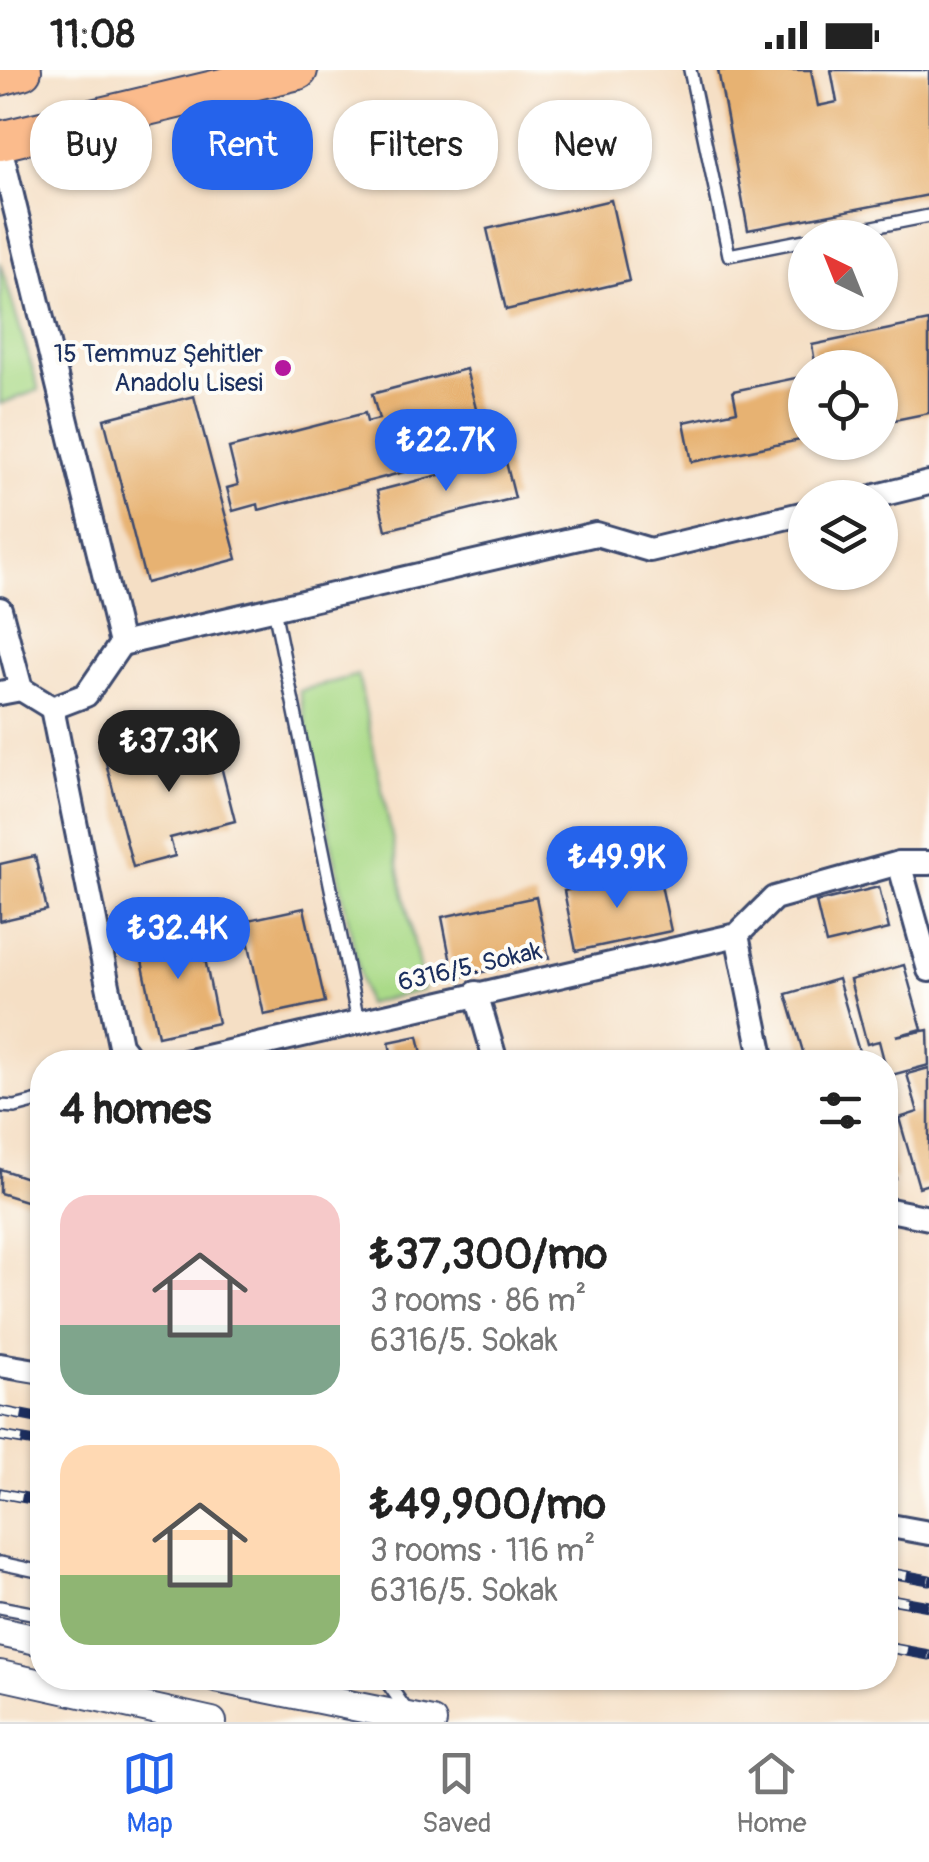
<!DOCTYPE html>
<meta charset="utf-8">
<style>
:root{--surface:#fff;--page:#f2f2f2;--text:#222;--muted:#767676;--line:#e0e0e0;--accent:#2563eb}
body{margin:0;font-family:Pangolin,sans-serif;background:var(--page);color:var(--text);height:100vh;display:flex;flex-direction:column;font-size:38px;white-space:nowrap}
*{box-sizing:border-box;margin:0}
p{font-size:32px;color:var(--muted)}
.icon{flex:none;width:55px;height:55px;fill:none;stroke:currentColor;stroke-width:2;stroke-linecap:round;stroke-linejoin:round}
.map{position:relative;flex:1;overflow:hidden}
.details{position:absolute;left:30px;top:980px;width:868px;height:640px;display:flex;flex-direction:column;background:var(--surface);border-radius:40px;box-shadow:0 2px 8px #0004}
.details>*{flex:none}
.banner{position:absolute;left:30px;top:30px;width:870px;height:90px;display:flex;gap:20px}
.needle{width:65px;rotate:317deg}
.controls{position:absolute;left:788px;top:150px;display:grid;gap:20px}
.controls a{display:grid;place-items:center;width:110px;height:110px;border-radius:50%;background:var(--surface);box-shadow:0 2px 8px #0004;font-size:50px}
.price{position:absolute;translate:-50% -85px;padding:0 22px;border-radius:35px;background:var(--accent);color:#fff;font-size:32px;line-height:65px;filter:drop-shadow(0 2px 5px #0008)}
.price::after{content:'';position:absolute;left:50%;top:60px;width:30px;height:22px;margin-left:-15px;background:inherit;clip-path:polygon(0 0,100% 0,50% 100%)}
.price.active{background:#222;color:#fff}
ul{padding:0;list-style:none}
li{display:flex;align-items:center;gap:30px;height:250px;padding:0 30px}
li span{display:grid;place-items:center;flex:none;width:280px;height:200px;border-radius:30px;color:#555}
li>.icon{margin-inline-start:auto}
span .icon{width:120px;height:120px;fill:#fffc;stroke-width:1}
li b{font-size:42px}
h2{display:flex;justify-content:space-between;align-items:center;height:120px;padding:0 30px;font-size:42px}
.chip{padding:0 35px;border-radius:40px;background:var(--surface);box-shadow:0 2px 8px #0004;font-size:35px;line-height:90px}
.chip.active{background:var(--accent);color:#fff}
.status{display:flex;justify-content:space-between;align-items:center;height:70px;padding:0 50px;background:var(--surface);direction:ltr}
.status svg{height:28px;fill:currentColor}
.tabs{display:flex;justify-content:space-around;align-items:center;height:140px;border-top:2px solid var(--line);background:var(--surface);font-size:28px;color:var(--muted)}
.tabs a{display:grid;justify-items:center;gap:5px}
.tabs .active{color:var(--accent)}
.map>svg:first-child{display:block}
.green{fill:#aada88;stroke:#628473;stroke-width:2.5}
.building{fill:#e7b272}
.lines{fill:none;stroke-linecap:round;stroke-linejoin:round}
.service-casing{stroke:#3c496d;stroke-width:16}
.minor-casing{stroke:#3c496d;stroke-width:28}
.tertiary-casing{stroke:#3c496d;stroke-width:32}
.trunk-casing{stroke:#3c496d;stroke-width:42}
.service{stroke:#fff;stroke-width:11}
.minor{stroke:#fff;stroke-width:22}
.tertiary{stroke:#fff;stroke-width:28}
.trunk{stroke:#fbbb8c;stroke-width:38}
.rail-casing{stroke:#1b2f5e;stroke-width:11}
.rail{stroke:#fdfcf7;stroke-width:8;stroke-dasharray:22;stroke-linecap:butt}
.poi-dot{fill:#b5179e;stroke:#fdfcf7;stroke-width:4}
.labels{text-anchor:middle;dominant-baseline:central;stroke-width:8;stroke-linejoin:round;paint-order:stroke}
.poi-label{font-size:25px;fill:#1b2f5e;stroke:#fdfcf7;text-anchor:end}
.street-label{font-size:25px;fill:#1b2f5e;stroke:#fdfcf7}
</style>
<div class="status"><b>11:08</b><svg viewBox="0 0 49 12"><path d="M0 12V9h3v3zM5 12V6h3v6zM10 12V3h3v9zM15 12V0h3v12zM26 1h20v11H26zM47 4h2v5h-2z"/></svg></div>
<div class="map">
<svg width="929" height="1652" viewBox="0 0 929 1652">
<rect width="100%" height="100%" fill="#fdfcf7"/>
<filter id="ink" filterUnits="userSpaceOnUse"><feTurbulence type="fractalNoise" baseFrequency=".01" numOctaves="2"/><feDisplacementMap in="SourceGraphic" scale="20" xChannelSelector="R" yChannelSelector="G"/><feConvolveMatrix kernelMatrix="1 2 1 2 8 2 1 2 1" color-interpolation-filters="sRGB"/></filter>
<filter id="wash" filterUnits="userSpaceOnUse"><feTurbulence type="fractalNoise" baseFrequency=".0048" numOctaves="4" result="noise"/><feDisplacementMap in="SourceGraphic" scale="40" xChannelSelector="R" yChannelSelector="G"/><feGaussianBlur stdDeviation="2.25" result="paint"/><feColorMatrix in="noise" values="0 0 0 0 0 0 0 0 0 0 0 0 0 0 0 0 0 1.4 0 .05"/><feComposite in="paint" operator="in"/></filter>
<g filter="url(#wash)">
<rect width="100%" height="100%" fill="#f5dfc5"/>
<g class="green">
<path d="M 0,192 L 39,320 L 0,334 Z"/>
<path d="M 358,605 L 424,920 L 366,934 L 299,621 Z"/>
</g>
<g id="blocks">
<g class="building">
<path d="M 718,0 L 811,0 L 818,36 L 837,32 L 831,0 L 929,0 L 929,125 L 748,160 Z"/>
<path d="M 611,130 L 629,211 L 506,240 L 487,159 Z"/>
<path d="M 929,251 L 929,343 L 880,353 L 880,298 L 816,298 L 812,275 Z"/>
<path d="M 466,299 L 483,367 L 400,388 L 404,402 L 259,440 L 258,434 L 233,441 L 227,418 L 238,415 L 229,378 L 365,343 L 367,352 L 379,349 L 372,324 Z"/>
<path d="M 805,306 L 805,369 L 692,392 L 684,352 L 737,341 L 733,321 Z"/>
<path d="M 194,326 L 237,489 L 146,513 L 104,349 Z"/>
<path d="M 505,388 L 515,428 L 386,460 L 377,421 Z"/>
<path d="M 212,661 L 235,751 L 170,768 L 175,786 L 133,797 L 105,689 Z"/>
<path d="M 35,786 L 47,840 L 0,851 L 0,794 Z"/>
<path d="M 658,801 L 671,861 L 576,881 L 564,821 Z"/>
<path d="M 879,817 L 889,859 L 826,874 L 816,832 Z"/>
<path d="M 536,827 L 549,888 L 454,908 L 442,847 Z"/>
<path d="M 304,838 L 325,932 L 264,945 L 244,851 Z"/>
<path d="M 199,859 L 218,953 L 158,966 L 138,872 Z"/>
<path d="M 904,895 L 922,959 L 896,966 L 928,960 L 929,995 L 888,1006 L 879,971 L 867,974 L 850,910 Z"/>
<path d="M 838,909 L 861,988 L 844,992 L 806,992 L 786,924 Z"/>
<path d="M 418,966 L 424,992 L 393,992 L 389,972 Z"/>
<path d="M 929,998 L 929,1114 L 919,1117 L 899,1048 L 918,1042 L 907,1004 Z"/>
<path d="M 887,1060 L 896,1108 L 885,1107 Z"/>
<path d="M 0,1099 L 39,1112 L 32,1133 L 0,1123 Z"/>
</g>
</g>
</g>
<g filter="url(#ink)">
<use href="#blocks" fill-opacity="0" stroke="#3c496d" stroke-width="2.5"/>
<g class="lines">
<defs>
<g id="service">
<path d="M 690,0 L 729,185 L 805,170"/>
<path d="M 818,168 L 929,146"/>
<path d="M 274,539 L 358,951"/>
<path d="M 0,1036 L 15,1037 L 42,1030"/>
<path d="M 0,1493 L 42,1502"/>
<path d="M 0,1537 L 42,1545"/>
<path d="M 384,1608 L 407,1641"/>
</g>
<g id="minor">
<path d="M 0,76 L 121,574 L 86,625 L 52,638 L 21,619 L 0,623"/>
<path d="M 868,428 L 929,413"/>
<path d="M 0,539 L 21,619"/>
<path d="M 121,574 L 596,464 L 650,480 L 805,443"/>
<path d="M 52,638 L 120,975 L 133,992"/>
<path d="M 899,793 L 929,900"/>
<path d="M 737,865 L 763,992"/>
<path d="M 476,923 L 496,992"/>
<path d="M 185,992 L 737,865 L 774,828 L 899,793 L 929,793"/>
<path d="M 885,1139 L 929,1148"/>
<path d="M 0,1295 L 42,1302"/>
<path d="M 885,1455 L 929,1463"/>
</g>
<g id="tertiary">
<path d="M 0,1562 L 42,1571"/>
<path d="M 0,1605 L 212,1652"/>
<path d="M 216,1608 L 432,1652"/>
</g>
<g id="trunk">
<path d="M 0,6 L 22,0"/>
<path d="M 0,71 L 298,0"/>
</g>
</defs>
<use href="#service" class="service-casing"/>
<use href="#minor" class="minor-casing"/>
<use href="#tertiary" class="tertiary-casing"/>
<use href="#trunk" class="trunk-casing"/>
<use href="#service" class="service"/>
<use href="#minor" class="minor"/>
<use href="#tertiary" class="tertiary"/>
<use href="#trunk" class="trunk"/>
<defs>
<g id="rail">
<path d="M 0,1341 L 42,1349"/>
<path d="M 0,1366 L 42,1373"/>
<path d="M 0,1423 L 42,1431"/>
<path d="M 885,1502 L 929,1510"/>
<path d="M 885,1528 L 929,1536"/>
<path d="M 885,1577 L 929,1585"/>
</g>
</defs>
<use href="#rail" class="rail-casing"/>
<use href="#rail" class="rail"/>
</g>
</g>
<circle class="poi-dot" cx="283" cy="298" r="10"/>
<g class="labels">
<g class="poi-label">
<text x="263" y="284">15 Temmuz Şehitler<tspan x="263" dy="29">Anadolu Lisesi</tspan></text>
</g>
<g class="street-label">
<text transform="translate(470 897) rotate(-13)">6316/5. Sokak</text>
</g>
</g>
</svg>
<div class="controls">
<a><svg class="needle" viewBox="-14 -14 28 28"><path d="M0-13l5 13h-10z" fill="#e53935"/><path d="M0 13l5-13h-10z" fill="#767676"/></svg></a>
<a><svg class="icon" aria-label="locate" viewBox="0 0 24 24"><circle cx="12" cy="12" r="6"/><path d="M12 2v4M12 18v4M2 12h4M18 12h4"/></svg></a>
<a><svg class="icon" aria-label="layers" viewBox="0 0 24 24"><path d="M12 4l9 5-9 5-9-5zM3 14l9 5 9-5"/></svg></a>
</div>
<b class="price" style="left:446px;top:424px">₺22.7K</b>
<b class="price active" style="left:169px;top:725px">₺37.3K</b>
<b class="price" style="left:617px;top:841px">₺49.9K</b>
<b class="price" style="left:178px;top:912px">₺32.4K</b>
<div class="banner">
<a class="chip">Buy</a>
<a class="chip active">Rent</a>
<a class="chip">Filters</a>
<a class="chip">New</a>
</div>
<section class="details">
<h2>4 homes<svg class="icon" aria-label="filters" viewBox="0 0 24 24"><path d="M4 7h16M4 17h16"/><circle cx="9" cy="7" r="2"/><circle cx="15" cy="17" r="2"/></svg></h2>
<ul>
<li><span style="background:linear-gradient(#f6c9c9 65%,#7fa58c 0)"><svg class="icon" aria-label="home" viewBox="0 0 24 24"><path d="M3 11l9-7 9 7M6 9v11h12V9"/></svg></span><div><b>₺37,300/mo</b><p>3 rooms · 86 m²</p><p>6316/5. Sokak</p></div></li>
<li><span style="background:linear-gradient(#ffd9b3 65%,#8fb573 0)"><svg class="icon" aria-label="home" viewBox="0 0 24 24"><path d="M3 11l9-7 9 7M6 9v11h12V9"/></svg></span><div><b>₺49,900/mo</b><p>3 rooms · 116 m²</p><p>6316/5. Sokak</p></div></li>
</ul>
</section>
</div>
<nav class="tabs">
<a class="active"><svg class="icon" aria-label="map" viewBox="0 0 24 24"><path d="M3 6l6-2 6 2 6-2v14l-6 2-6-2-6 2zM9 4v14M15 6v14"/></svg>Map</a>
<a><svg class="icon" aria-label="saved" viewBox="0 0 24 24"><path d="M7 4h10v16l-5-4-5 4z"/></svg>Saved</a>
<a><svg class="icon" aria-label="home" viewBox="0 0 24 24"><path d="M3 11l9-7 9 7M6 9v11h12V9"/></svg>Home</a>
</nav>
